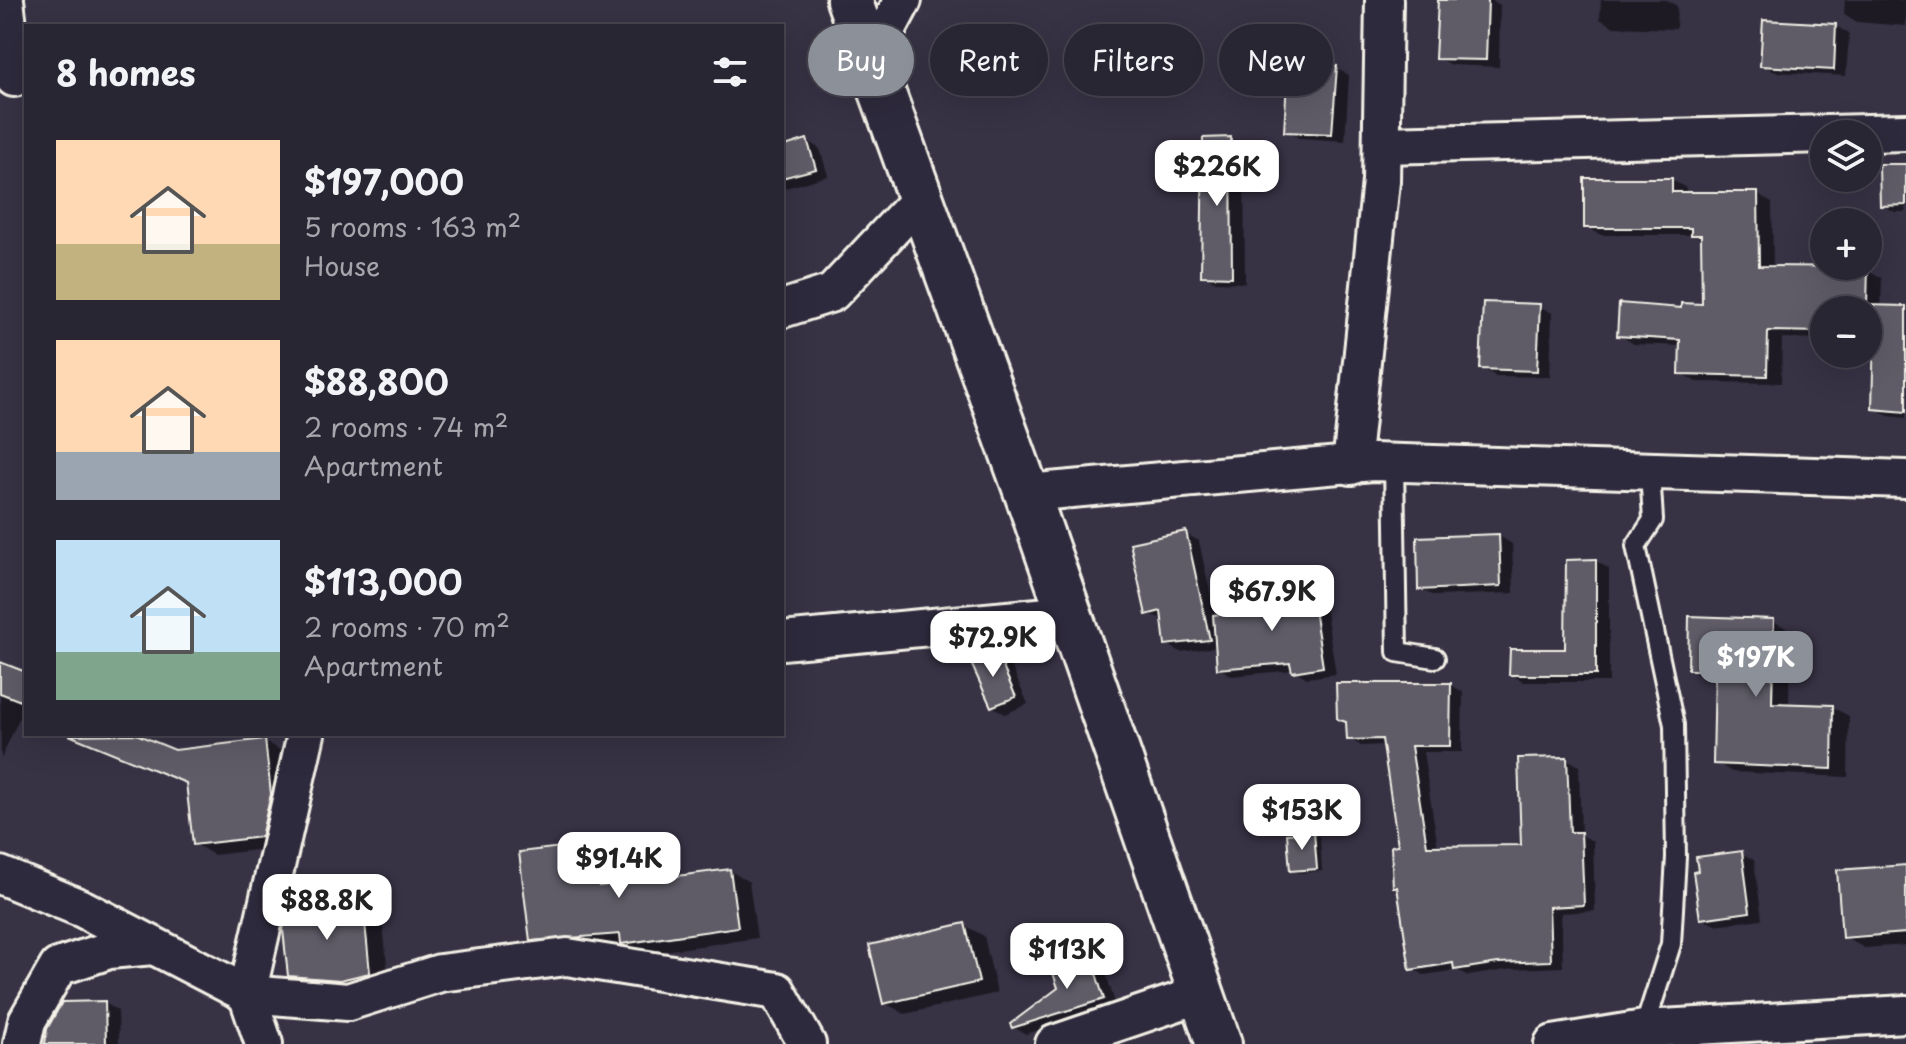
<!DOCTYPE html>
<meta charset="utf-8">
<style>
:root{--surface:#292633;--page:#312e3b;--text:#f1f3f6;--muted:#a5a5ac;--line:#45434e;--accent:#8c9099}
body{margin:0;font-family:"Playpen Sans",sans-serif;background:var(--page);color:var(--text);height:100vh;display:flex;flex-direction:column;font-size:30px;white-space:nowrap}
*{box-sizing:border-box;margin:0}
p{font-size:26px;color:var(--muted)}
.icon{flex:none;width:44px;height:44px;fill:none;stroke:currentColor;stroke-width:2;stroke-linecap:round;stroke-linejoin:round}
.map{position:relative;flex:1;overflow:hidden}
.sheet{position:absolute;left:24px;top:24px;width:760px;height:712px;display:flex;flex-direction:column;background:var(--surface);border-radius:0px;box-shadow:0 8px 32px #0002,0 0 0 2px var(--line)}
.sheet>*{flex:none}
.hud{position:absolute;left:808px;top:24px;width:760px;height:72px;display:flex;gap:16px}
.buttons{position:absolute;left:1810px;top:120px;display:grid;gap:16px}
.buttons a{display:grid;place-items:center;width:72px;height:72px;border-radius:50%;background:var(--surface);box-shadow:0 8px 32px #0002,0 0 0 2px var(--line);font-size:40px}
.price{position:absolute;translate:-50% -68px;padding:0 18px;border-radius:16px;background:#fff;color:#222;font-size:26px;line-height:52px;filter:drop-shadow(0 2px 4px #0008)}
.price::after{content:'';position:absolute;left:50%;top:48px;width:24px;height:18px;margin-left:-12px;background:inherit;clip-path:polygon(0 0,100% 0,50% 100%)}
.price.current{background:var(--accent);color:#fff}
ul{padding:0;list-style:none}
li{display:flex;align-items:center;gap:24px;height:200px;padding:0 32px}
li span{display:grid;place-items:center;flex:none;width:224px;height:160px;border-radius:0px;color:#555}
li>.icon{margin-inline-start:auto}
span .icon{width:96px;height:96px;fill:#fffc;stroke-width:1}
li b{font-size:34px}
h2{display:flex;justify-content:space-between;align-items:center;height:96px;padding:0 32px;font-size:34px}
.chip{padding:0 28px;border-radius:36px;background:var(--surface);box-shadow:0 8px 32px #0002,0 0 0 2px var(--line);font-size:28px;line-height:72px}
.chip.current{background:var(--accent);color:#fff}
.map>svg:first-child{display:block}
.shadow{fill:#0007;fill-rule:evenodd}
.building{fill:#5f5c67;stroke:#f4f1e8;stroke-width:2}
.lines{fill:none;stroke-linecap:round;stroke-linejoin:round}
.service-casing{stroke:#f4f1e8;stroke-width:24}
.minor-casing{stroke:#f4f1e8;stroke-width:42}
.secondary-casing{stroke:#f4f1e8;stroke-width:50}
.service{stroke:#2f2a3d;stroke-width:18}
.minor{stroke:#2f2a3d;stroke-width:36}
.secondary{stroke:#2f2a3d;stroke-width:44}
</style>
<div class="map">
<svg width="1906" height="1044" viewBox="0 0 1906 1044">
<rect width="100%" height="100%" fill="#373244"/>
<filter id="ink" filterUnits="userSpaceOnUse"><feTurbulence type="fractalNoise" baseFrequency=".0125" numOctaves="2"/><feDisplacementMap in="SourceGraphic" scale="16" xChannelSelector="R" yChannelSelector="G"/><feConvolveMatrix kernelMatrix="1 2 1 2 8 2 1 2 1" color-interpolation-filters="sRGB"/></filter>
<g filter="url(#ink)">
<g class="shadow">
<path d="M 1440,0 L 1491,0 L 1500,5 L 1499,67 L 1451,65 L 1437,58 Z"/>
<path d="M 1601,0 L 1667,0 L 1677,6 L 1676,29 L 1614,27 L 1600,19 Z"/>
<path d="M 1845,0 L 1906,0 L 1906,26 L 1857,22 L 1844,14 Z"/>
<path d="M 1836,26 L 1849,34 L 1846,76 L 1775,72 L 1762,65 Z"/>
<path d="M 1336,68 L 1349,75 L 1345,141 L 1299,138 L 1286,130 Z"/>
<path d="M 1231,139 L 1244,147 L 1245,283 L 1216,282 L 1203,275 Z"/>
<path d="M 807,141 L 820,149 L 828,176 L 782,189 L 782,149 Z"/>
<path d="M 1906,166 L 1906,212 L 1895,212 L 1882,205 Z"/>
<path d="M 1672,180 L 1686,188 L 1686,194 L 1757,194 L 1772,203 L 1773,268 L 1867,269 L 1882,278 L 1881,307 L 1906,308 L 1906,418 L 1889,416 L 1874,408 L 1876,339 L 1868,339 L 1868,310 L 1824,310 L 1824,339 L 1782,338 L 1781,383 L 1696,382 L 1681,373 L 1682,346 L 1634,344 L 1619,335 L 1683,310 L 1704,306 L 1703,240 L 1696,235 L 1601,235 L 1586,227 Z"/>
<path d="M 1539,306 L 1552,313 L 1550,377 L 1496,376 L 1482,368 Z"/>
<path d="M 1186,534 L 1199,541 L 1215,616 L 1285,610 L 1309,579 L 1322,587 L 1336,674 L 1307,678 L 1294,670 L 1232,676 L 1219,668 L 1217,647 L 1180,652 L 1167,644 L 1164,620 L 1148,613 Z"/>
<path d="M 1499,536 L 1512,544 L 1514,593 L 1434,596 L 1420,589 Z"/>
<path d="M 1596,561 L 1609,569 L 1609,682 L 1524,682 L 1511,674 L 1567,651 Z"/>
<path d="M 1773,621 L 1790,630 L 1789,706 L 1832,707 L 1849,716 L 1848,777 L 1732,772 L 1715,762 L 1717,679 L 1707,678 L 1690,669 Z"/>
<path d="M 996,653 L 1009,661 L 1028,704 L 1005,714 L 992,706 Z"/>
<path d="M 0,664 L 26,674 L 26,703 L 1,759 Z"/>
<path d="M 1451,685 L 1463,692 L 1462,752 L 1423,752 L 1438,848 L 1523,847 L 1567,759 L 1579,766 L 1581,835 L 1593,841 L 1595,911 L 1561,913 L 1563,967 L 1512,969 L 1468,976 L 1458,970 L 1424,975 L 1412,968 L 1399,888 L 1395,886 L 1401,847 L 1385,745 L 1361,746 L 1349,738 L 1348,724 L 1339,718 ZM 1462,959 L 1463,963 L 1420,970 L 1420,966 Z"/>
<path d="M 104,734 L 131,734 L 174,752 L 264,741 L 283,752 L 289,805 L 279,847 L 214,855 L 195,844 L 189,785 L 99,746 Z"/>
<path d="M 1314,834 L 1320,837 L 1322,871 L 1298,873 L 1292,870 Z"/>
<path d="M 594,845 L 614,856 L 617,886 L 730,871 L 749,882 L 757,938 L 643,954 L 627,945 L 551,951 L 532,939 Z"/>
<path d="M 1741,853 L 1754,860 L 1762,919 L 1715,925 L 1701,918 Z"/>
<path d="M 1906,867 L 1906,945 L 1864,948 L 1844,936 Z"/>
<path d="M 362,904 L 382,915 L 389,984 L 309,986 L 290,975 Z"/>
<path d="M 964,925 L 984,936 L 997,993 L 905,1014 L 885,1003 Z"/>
<path d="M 1090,956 L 1103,964 L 1116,1006 L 1026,1034 L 1013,1027 L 1061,989 Z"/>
<path d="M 105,1003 L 118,1011 L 119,1044 L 47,1044 Z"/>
</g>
<g class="building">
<path d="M 1438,0 L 1488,0 L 1486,60 L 1435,59 Z"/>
<path d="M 1763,20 L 1836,24 L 1834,70 L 1760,66 Z"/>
<path d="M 1288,63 L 1337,66 L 1332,134 L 1284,132 Z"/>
<path d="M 1231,137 L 1232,277 L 1201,276 L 1203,138 Z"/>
<path d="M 807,139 L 816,169 L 782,178 L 782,147 Z"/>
<path d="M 1879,164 L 1906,164 L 1906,205 L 1880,206 Z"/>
<path d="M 1584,178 L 1672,178 L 1672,192 L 1758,192 L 1759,266 L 1868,267 L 1867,305 L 1906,306 L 1906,412 L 1872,409 L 1874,332 L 1868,332 L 1868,310 L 1824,310 L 1824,332 L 1768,331 L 1767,376 L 1679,374 L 1680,340 L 1617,336 L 1619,303 L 1681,308 L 1681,303 L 1702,304 L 1701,235 L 1691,235 L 1691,228 L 1584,228 Z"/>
<path d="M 1483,302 L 1540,304 L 1537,371 L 1480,369 Z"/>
<path d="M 1186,531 L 1210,640 L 1165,645 L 1161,611 L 1146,615 L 1130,543 Z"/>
<path d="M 1499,534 L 1501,586 L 1418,590 L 1417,537 Z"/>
<path d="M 1596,559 L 1596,675 L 1509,675 L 1510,649 L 1565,649 L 1566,560 Z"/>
<path d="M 1309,577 L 1323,667 L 1292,672 L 1290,663 L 1217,669 L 1213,615 L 1282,608 L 1278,581 Z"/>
<path d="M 1689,616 L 1774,619 L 1772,703 L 1833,705 L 1832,769 L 1713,764 L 1715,670 L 1688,670 Z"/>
<path d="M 996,651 L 1016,697 L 991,707 L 970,661 Z"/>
<path d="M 0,662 L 26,672 L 26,703 L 0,693 Z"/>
<path d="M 1336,683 L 1451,683 L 1450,746 L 1411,746 L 1427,846 L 1521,845 L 1518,758 L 1567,757 L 1570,832 L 1581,832 L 1584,905 L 1549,907 L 1551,961 L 1498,963 L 1454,970 L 1453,963 L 1410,970 L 1397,887 L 1393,887 L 1391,846 L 1398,845 L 1382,739 L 1347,740 L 1346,722 L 1337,719 Z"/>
<path d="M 136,734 L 175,750 L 265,739 L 271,794 L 261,837 L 193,845 L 186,783 L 69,735 Z"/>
<path d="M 1314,832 L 1317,869 L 1290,871 L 1287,834 Z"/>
<path d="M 595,843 L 599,886 L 730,869 L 738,927 L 621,944 L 620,934 L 530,941 L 519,852 Z"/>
<path d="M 1742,851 L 1750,912 L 1700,919 L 1693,872 L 1698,871 L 1696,857 Z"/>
<path d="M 1906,865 L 1906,933 L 1842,938 L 1837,870 Z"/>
<path d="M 363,902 L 370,973 L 340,980 L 288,976 L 283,930 L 288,909 Z"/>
<path d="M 965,923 L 979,982 L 883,1004 L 869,945 Z"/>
<path d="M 1090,954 L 1104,999 L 1012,1028 L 1010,1024 L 1058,988 L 1051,967 Z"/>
<path d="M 105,1001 L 106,1044 L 45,1044 L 47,1029 L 62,1002 Z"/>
</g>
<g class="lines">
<defs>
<g id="service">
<path d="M 1394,462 L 1397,652 L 1435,658"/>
<path d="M 1644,1029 L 1671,944 L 1676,857 L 1674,725 L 1636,546 L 1653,520 L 1650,471"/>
</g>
<g id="minor">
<path d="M 5,0 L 14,78"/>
<path d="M 871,60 L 903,0"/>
<path d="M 1382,145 L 1906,132"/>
<path d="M 782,309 L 832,293 L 922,197"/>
<path d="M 1351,466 L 1381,181 L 1384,0"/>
<path d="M 1027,493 L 1373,462 L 1906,479"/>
<path d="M 782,641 L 1070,614"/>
<path d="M 0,875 L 83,909 L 247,994 L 348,1002 L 440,973 L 567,957 L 777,991 L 807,1044"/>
<path d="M 22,1044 L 27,1021 L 58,967 L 109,950 L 153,946"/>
<path d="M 264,1044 L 247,994 L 306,734"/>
<path d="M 1054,1044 L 1201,994"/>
<path d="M 1553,1044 L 1644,1029 L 1906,1014"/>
</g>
<path id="secondary" d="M 849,0 L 1027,493 L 1219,1044"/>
</defs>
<use href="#service" class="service-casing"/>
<use href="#minor" class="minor-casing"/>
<use href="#secondary" class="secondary-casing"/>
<use href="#service" class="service"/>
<use href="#minor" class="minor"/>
<use href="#secondary" class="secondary"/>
</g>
</g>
</svg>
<div class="buttons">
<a><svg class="icon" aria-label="layers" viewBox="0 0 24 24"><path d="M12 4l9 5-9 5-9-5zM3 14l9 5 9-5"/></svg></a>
<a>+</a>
<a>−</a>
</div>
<b class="price" style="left:1217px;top:208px">$226K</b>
<b class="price" style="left:1272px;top:633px">$67.9K</b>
<b class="price" style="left:993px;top:679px">$72.9K</b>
<b class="price current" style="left:1756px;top:699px">$197K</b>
<b class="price" style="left:1302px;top:852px">$153K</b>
<b class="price" style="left:619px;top:900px">$91.4K</b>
<b class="price" style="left:327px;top:942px">$88.8K</b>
<b class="price" style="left:1067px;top:991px">$113K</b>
<div class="hud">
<a class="chip current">Buy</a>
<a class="chip">Rent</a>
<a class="chip">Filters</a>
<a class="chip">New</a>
</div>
<section class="sheet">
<h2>8 homes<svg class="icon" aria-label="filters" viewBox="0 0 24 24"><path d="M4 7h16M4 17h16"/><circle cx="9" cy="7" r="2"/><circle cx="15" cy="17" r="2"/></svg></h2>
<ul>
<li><span style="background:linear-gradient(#ffd9b3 65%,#c2b280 0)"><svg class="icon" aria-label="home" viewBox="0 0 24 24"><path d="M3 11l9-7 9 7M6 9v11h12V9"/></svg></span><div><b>$197,000</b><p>5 rooms · 163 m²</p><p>House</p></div></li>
<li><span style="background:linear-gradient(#ffd9b3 70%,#9aa5b1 0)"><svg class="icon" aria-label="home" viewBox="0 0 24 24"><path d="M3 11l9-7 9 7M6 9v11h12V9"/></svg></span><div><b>$88,800</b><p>2 rooms · 74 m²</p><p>Apartment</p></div></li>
<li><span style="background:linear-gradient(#bfe0f5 70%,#7fa58c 0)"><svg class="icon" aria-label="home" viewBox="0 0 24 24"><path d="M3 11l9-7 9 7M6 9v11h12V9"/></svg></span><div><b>$113,000</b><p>2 rooms · 70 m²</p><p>Apartment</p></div></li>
</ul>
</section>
</div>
